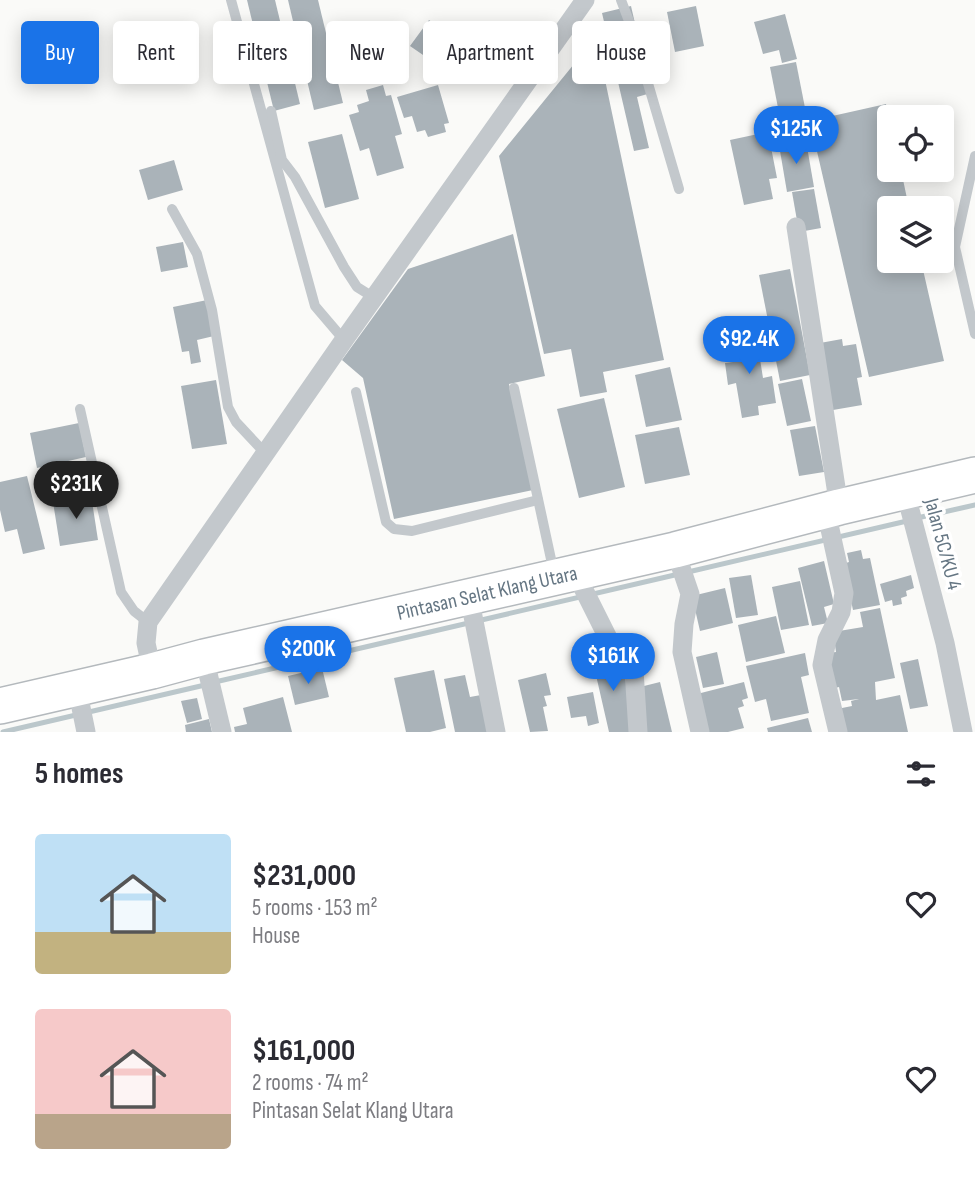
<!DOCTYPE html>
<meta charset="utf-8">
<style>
:root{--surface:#fff;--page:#f2f2f3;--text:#2b2b33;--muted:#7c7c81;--accent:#1a73e8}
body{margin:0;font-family:"Sofia Sans Condensed",sans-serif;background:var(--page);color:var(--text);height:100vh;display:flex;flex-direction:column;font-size:26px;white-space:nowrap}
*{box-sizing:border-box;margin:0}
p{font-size:23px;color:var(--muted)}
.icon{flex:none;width:38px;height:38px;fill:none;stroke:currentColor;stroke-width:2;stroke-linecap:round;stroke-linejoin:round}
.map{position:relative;height:732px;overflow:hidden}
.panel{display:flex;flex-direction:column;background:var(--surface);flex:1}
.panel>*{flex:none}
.top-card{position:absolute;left:21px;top:21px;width:934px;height:63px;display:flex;gap:14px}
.buttons{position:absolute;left:877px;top:105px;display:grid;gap:14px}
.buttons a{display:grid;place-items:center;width:77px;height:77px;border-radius:7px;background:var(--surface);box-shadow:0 4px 18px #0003;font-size:35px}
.price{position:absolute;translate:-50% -60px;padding:0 16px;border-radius:24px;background:var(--accent);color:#fff;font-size:23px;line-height:46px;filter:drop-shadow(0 2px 4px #0008)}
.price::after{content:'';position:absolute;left:50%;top:42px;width:21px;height:16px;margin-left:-10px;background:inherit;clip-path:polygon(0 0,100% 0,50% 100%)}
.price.active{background:#222;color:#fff}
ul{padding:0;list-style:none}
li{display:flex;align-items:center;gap:21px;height:175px;padding:0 35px}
li span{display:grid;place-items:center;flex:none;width:196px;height:140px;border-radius:7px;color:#555}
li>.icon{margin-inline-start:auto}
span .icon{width:84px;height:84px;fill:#fffc;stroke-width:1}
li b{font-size:30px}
h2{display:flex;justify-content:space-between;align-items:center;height:84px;padding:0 35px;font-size:30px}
.chip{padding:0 24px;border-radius:7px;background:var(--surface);box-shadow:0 4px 18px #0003;font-size:24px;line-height:63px}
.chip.active{background:var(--accent);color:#fff}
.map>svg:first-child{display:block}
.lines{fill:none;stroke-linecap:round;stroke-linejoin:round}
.stream{stroke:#bbc7cb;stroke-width:5}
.building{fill:#aab3b9}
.highway-casing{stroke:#b4b9bd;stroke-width:38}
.lane{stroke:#c3c8cc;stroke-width:10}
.street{stroke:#c3c8cc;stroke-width:19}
.highway{stroke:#fff;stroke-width:35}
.labels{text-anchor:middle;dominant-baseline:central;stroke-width:7;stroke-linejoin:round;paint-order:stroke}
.street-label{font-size:21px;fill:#657683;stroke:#fff}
</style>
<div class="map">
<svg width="975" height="732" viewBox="0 0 975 732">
<rect width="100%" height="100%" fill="#fafaf8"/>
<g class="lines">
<g class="stream">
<path d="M 917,518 L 975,505"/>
<path d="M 688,572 L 907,521"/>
<path d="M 215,682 L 679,574"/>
<path d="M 3,732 L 205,685"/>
</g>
</g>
<g class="building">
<path d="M 247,0 L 275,0 L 300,104 L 274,111 Z"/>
<path d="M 288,0 L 318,0 L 343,103 L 314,110 Z"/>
<path d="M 631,6 L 651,93 L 637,97 L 649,148 L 634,151 L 602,13 Z"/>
<path d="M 696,6 L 704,46 L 675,52 L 667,12 Z"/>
<path d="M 785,14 L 797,59 L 782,63 L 779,50 L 763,54 L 754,22 Z"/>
<path d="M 429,20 L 460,42 L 456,47 L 469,56 L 455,77 L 410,46 Z"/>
<path d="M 596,37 L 664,360 L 603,372 L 607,392 L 580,397 L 571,349 L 544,354 L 499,156 Z"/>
<path d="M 796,62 L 807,118 L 781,123 L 770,67 Z"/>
<path d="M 383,85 L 386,96 L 391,95 L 402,134 L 395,136 L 404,168 L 377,176 L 369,148 L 360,151 L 349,115 L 359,112 L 357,105 L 369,101 L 366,90 Z"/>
<path d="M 438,85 L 449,123 L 444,124 L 446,132 L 428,137 L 425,130 L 417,132 L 412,116 L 404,118 L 397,97 Z"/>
<path d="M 886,104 L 889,119 L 889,170 L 901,170 L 909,208 L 889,208 L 889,261 L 921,261 L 944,361 L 869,377 L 810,121 Z"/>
<path d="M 768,132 L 777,178 L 769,179 L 773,199 L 744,205 L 730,140 Z"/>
<path d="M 342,134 L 359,199 L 325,208 L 308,142 Z"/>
<path d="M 806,141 L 814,187 L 787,192 L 779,145 Z"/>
<path d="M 174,160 L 183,190 L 148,200 L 139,170 Z"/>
<path d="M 814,189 L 821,228 L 799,232 L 792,192 Z"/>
<path d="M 513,234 L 545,376 L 509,384 L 533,490 L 394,519 L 363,378 L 342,360 L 408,269 Z"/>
<path d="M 183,242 L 188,267 L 161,272 L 156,247 Z"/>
<path d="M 790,269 L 810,375 L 780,381 L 759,275 Z"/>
<path d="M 212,299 L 214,336 L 197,340 L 201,362 L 191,364 L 189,351 L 182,352 L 173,307 Z"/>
<path d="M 756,334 L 763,378 L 772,376 L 776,403 L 758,406 L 759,415 L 742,418 L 736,383 L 728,385 L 725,363 L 733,362 L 729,338 Z"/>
<path d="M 842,339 L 843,346 L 856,344 L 862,377 L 857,378 L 862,405 L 833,410 L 820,343 Z"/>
<path d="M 670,367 L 682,420 L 646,427 L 635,375 Z"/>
<path d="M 802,379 L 811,421 L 787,426 L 778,384 Z"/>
<path d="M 216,380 L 227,444 L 192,449 L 181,386 Z"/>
<path d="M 604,398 L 625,487 L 579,498 L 557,409 Z"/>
<path d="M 79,423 L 86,457 L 37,468 L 30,433 Z"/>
<path d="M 815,426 L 824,472 L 799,476 L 790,430 Z"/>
<path d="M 679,427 L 690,475 L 645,484 L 635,435 Z"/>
<path d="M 27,476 L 45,549 L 23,554 L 17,529 L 5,532 L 0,510 L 0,482 Z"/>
<path d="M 91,495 L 98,540 L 60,546 L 53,502 Z"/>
<path d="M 861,550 L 863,559 L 870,558 L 880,605 L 853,610 L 843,564 L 849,562 L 847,553 Z"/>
<path d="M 824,561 L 834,604 L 824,607 L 828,623 L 812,626 L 798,568 Z"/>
<path d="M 751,575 L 758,615 L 736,618 L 729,578 Z"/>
<path d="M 911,575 L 914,588 L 906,591 L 907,596 L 901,598 L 902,604 L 893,606 L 892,600 L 885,602 L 880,584 Z"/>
<path d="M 800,581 L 809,625 L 781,630 L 772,587 Z"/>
<path d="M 725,588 L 733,623 L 700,631 L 692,596 Z"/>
<path d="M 880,608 L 895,678 L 875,682 L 876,700 L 900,695 L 908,732 L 842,732 L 837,709 L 852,706 L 851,701 L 859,699 L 842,701 L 839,687 L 835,688 L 828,653 L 836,652 L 833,632 L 863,627 L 860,612 Z"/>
<path d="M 776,616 L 785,653 L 746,662 L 738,625 Z"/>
<path d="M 605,646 L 609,662 L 617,661 L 620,675 L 624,674 L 635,721 L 633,732 L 609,732 L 590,649 Z"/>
<path d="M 717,652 L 724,684 L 703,688 L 696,657 Z"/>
<path d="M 805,653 L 809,675 L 801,677 L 809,713 L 771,721 L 766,699 L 755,702 L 746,666 Z"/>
<path d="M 918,659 L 928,706 L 910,709 L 900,663 Z"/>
<path d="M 322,668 L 329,697 L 295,705 L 288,676 Z"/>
<path d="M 434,670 L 446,728 L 430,732 L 406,732 L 394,678 Z"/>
<path d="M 546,673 L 551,695 L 544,696 L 547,706 L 543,707 L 548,731 L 530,732 L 518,680 Z"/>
<path d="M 465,675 L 470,697 L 481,695 L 489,732 L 455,732 L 444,679 Z"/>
<path d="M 660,682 L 672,732 L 646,732 L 636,688 Z"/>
<path d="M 744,682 L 748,698 L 742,700 L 744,706 L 738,708 L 744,728 L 728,732 L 707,732 L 697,694 Z"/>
<path d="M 593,692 L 599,723 L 588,726 L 586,716 L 571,718 L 567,697 Z"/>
<path d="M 283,697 L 292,732 L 235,732 L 234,727 L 247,724 L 243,708 Z"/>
<path d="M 197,698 L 202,719 L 187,723 L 181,701 Z"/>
<path d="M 808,718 L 812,732 L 768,732 L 767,728 Z"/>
<path d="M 209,719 L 212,732 L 186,732 L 185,725 Z"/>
</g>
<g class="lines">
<defs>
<g id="highway">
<path id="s1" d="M 0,706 L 152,671 L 204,657 L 675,550 L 839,507 L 975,475"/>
</g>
</defs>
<use href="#highway" class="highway-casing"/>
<g class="lane">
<path d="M 231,0 L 315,306 L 344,340"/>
<path d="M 621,0 L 632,29 L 679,189"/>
<path d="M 271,111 L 282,160 L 295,177 L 344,267 L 357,287 L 373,297"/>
<path d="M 975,156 L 955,247 L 975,334"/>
<path d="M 172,209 L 197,254 L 212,310 L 228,407 L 236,422 L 265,453"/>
<path d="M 514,388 L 554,573"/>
<path d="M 356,392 L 386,522 L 394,529 L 412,531 L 538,500"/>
<path d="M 80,409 L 121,592 L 134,611 L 148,622"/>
</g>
<g class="street">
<path d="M 796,227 L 839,507"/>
<path d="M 905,491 L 945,643 L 963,732"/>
<path d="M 826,511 L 844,593 L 841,612 L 827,640 L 822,665 L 838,732"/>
<path d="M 675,550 L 690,594 L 684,624 L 682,652 L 700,732"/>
<path d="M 578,572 L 583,588 L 609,640 L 634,670 L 638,732"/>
<path d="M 469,596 L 496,732"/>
<path d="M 204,657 L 222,732"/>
<path d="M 152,671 L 146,643 L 148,622 L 344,340 L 585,0"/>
<path d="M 77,688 L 86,732"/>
</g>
<use href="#highway" class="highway"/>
</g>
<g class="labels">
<g class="street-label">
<text transform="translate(943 544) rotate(75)">Jalan 5C/KU 4</text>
<text stroke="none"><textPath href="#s1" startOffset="500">Pintasan Selat Klang Utara</textPath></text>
</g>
</g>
</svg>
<div class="buttons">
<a><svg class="icon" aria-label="locate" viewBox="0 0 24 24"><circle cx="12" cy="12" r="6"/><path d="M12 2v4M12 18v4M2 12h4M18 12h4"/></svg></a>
<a><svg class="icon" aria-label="layers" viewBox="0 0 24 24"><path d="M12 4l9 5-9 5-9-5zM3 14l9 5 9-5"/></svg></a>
</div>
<b class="price" style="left:796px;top:166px">$125K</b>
<b class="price" style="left:749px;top:376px">$92.4K</b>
<b class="price active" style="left:76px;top:521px">$231K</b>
<b class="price" style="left:308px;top:686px">$200K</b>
<b class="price" style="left:613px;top:693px">$161K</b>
<div class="top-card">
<a class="chip active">Buy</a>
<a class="chip">Rent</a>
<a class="chip">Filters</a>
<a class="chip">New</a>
<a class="chip">Apartment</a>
<a class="chip">House</a>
</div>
</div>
<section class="panel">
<h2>5 homes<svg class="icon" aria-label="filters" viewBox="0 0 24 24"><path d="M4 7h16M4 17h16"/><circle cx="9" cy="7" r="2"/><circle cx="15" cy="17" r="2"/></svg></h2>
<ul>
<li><span style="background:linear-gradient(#bfe0f5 70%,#c2b280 0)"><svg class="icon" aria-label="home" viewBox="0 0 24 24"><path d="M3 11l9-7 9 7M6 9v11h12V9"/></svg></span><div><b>$231,000</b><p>5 rooms · 153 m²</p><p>House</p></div><svg class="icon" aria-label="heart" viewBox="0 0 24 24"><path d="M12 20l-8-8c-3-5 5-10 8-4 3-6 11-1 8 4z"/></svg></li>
<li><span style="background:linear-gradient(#f6c9c9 75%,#b9a48a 0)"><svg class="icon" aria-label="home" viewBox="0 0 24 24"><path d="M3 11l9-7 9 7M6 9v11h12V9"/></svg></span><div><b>$161,000</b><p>2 rooms · 74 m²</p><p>Pintasan Selat Klang Utara</p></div><svg class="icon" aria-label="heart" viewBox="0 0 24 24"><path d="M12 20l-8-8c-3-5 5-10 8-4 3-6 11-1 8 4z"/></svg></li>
</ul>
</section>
